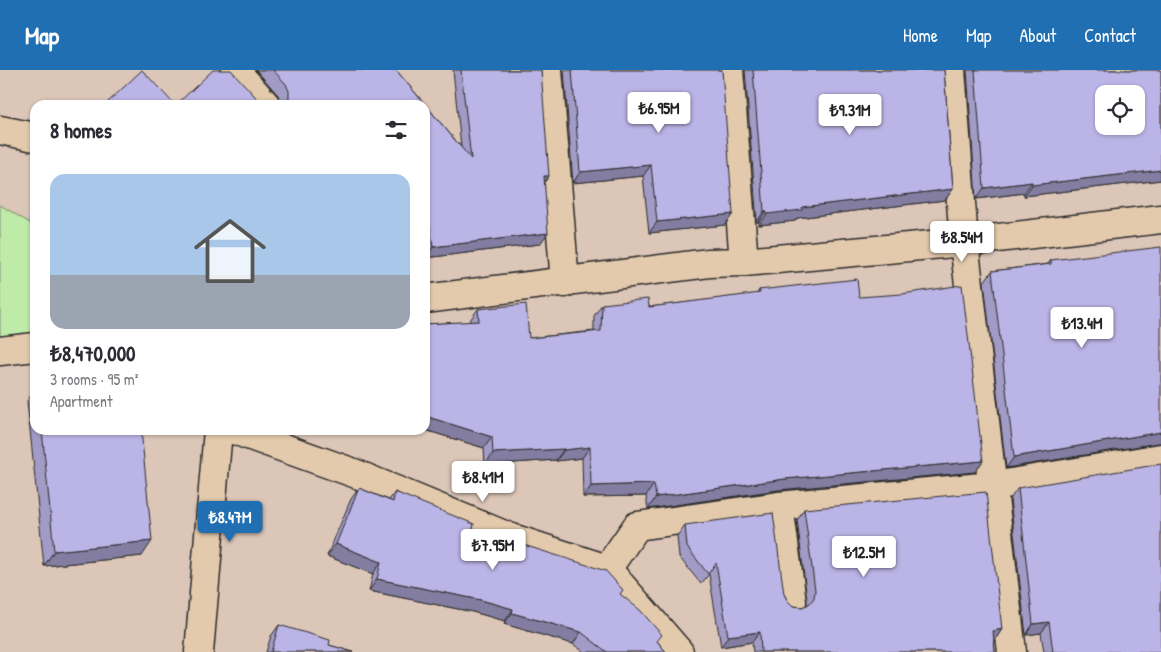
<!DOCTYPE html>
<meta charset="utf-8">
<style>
:root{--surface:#fff;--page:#f7f7f7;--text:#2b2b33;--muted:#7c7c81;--line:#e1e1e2;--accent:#1f6fb2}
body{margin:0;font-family:"Patrick Hand",sans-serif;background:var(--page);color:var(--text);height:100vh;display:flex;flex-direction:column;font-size:19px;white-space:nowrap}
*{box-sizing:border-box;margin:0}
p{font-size:16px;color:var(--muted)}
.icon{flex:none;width:28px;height:28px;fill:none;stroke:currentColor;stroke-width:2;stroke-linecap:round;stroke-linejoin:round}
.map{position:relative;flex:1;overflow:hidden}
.details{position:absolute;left:30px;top:30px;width:400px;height:335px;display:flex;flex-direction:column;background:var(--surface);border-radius:15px;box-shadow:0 1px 4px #0004}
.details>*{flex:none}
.tools{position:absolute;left:1095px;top:15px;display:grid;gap:10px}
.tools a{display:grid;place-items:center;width:50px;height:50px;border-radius:10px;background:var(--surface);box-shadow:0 1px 4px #0004;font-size:25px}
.price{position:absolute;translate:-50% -42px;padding:0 11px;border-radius:5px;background:#fff;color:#222;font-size:16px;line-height:32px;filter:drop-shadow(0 1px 2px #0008)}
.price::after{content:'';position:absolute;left:50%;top:30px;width:15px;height:11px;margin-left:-8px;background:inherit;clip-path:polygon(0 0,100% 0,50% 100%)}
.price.current{background:var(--accent);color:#fff}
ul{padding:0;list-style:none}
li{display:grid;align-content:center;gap:10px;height:265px;padding:0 20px}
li+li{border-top:1px solid var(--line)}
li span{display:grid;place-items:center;height:155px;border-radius:15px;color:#555}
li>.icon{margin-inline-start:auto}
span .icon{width:90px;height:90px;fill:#fffc;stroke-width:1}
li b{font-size:21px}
h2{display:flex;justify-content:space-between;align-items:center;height:60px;padding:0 20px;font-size:21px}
header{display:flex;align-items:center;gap:30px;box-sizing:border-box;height:70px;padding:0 25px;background:var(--accent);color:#fff}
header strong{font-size:24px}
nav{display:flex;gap:28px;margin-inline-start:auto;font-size:18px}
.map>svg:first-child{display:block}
.green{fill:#beeba8;stroke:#748b6a}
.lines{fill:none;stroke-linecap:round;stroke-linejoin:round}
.minor-casing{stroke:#2b2b2b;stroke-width:31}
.minor{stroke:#e4caac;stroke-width:28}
.wall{fill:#a19bc6;stroke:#2b2b2b}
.shaded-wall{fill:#837ea1;stroke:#2b2b2b}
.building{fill:#bbb4e6;stroke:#2b2b2b;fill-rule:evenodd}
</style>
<header>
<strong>Map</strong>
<nav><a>Home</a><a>Map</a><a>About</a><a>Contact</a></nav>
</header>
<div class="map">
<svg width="1161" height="582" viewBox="0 0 1161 582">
<rect width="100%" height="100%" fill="#dcc6b8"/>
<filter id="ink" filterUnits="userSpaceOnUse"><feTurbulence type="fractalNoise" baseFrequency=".02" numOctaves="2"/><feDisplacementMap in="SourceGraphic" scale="10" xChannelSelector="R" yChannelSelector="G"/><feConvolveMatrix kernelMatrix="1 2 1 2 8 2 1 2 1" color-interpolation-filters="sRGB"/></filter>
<g filter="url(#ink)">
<path class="green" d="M 0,135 L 35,156 L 35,265 L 0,269 Z"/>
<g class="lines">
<defs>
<g id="minor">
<path d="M 235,0 L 266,35"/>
<path d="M 548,0 L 565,213"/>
<path d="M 729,0 L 744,192"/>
<path d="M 951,0 L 964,172 L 1161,149"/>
<path d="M 0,60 L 35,67"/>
<path d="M 425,229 L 709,193 L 744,192 L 964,172 L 1012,582"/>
<path d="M 0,281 L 35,277"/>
<path d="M 234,360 L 354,403 L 509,467 L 607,499 L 679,582"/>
<path d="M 607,499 L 637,456 L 779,436"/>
<path d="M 792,532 L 779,436 L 993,416 L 1161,388"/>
<path d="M 199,582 L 218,360"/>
</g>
</defs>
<use href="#minor" class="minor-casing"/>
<use href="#minor" class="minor"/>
</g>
<g class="wall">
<path d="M 256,0 L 396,0 L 461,77 L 453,0 L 541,0 L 544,113 L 540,174 L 425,188 L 425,35 L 281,35 L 281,32 L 278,25 Z"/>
<path d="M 564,0 L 722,0 L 725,155 L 649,163 L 643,106 L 573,113 Z"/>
<path d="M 745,0 L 944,0 L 953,119 L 945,130 L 797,148 L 795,151 L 759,155 L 759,152 L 757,152 Z"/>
<path d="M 967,0 L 1161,0 L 1161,110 L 1024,126 L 1024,123 L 976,129 Z"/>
<path d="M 1051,190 L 1158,373 L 1006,398 L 984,212 L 992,201 L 1048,194 Z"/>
<path d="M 759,220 L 859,227 L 975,402 L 778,420 L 648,439 L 646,426 L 583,427 L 582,388 L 556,391 L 556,390 L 485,395 L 484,378 L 425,360 L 425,254 L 470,252 L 470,250 L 478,239 L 529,268 L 594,261 L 594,246 L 602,234 L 649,237 L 757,224 Z"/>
<path d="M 35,320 L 35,360 L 141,360 L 142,486 L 44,496 L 27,331 Z"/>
<path d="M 359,418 L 389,430 L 395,422 L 473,459 L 620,524 L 666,582 L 584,582 L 573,574 L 504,554 L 505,551 L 473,542 L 369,521 L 373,504 L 327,486 L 351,429 Z"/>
<path d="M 1018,418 L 1161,582 L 1044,582 L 1041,563 L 1026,565 L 1010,429 Z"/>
<path d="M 804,439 L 1002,559 L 995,570 L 994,570 L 995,582 L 753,582 L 752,572 L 721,577 L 709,504 L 701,514 L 679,487 L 677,466 L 685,455 L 784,524 L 787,530 L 793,536 L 802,537 L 807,535 L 807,530 L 797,450 Z"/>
<path d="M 279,555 L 329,575 L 353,582 L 266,582 L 271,566 Z"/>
</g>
<g class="shaded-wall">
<path d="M 651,95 L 643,106 L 573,113 L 580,102 Z"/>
<path d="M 1161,100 L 1161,110 L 1024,126 L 1032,115 Z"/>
<path d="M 544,106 L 549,106 L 542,116 Z"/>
<path d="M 1032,112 L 1024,123 L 976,129 L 984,118 Z"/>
<path d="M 953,119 L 945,130 L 797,148 L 795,151 L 759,155 L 767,144 L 802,137 Z"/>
<path d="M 764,141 L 766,141 L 759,152 L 757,152 Z"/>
<path d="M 733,144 L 725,155 L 649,163 L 657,152 Z"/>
<path d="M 548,163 L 540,174 L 425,188 L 433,177 Z"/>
<path d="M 425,346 L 492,367 L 484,378 L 425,360 Z"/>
<path d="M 1161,362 L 1161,373 L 1158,373 L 1006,398 L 1014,387 Z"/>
<path d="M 590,377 L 582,388 L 556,391 L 564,380 Z"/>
<path d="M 564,379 L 556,390 L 485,395 L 493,383 Z"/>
<path d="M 983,391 L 975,402 L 778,420 L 648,439 L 656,427 L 785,409 Z"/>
<path d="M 654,414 L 646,426 L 583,427 L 591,416 Z"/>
<path d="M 152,471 L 142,486 L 44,496 L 54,481 Z"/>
<path d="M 336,474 L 381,492 L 373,504 L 327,486 Z"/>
<path d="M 377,509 L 481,530 L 513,539 L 505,551 L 473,542 L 369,521 Z"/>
<path d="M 512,543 L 581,562 L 573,574 L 504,554 Z"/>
<path d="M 1049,552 L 1041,563 L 1026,565 L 1033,554 Z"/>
<path d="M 1002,559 L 995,570 L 985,571 L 993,561 Z"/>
<path d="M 760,562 L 752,572 L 721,577 L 728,566 Z"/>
</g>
<g class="building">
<path d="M 142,0 L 175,35 L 105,35 Z"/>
<path d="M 213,0 L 231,0 L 263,35 L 176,35 Z"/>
<path d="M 273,0 L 396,0 L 471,89 L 461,0 L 541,0 L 549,106 L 544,106 L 548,163 L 433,177 L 428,144 L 425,147 L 425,35 L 285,35 L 289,29 L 289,21 L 286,14 Z"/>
<path d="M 572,0 L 722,0 L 733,144 L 657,152 L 651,95 L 580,102 Z"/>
<path d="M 753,0 L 944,0 L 953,119 L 802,137 L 802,140 L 767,144 L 766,141 L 764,141 Z"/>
<path d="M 975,0 L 1161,0 L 1161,100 L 1032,115 L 1032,112 L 984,118 ZM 1104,24 L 1136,24 L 1136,56 L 1104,56 Z"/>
<path d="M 1161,177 L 1161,362 L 1014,387 L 992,201 L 1051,194 L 1051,190 Z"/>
<path d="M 857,209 L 859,227 L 902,224 L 962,215 L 983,391 L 785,409 L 656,427 L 654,414 L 591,416 L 590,377 L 564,380 L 564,379 L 493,383 L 492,367 L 425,346 L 425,254 L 479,251 L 478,239 L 526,234 L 529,268 L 601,261 L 602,234 L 648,229 L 649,237 L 760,223 L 759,220 Z"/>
<path d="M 42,360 L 141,360 L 152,471 L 54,481 Z"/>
<path d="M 1161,394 L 1161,582 L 1053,582 L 1049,552 L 1033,554 L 1018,418 Z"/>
<path d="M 359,418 L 393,432 L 395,422 L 474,454 L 473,459 L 606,501 L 623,520 L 620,524 L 640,540 L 662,565 L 657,571 L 666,582 L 607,582 L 581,562 L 512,543 L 513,539 L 481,530 L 377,509 L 381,492 L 336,474 Z"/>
<path d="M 986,422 L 1002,559 L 993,561 L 995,582 L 761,582 L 760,562 L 728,566 L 716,493 L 708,504 L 687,477 L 685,455 L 773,443 L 784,524 L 787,530 L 793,536 L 802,537 L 809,534 L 814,528 L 815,520 L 804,439 Z"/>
<path d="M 279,555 L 330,570 L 329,575 L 353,582 L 271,582 Z"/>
</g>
</g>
</svg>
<div class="tools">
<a><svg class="icon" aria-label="locate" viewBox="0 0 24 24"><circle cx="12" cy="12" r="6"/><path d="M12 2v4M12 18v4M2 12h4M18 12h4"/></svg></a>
</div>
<b class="price" style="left:659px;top:64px">₺6.95M</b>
<b class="price" style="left:850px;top:66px">₺9.31M</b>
<b class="price" style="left:962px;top:193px">₺8.54M</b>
<b class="price" style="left:1082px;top:279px">₺13.4M</b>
<b class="price" style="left:483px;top:433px">₺8.41M</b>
<b class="price current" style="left:230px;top:473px">₺8.47M</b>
<b class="price" style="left:493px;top:501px">₺7.95M</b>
<b class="price" style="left:864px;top:508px">₺12.5M</b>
<section class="details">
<h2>8 homes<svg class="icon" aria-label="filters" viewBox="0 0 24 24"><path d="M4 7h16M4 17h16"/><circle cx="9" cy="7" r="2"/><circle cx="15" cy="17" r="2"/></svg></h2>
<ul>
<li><span style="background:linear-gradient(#a9c7e8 65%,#9aa5b1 0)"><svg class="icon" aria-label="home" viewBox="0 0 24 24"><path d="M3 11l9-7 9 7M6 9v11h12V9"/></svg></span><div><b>₺8,470,000</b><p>3 rooms · 95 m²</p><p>Apartment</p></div></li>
</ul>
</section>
</div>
